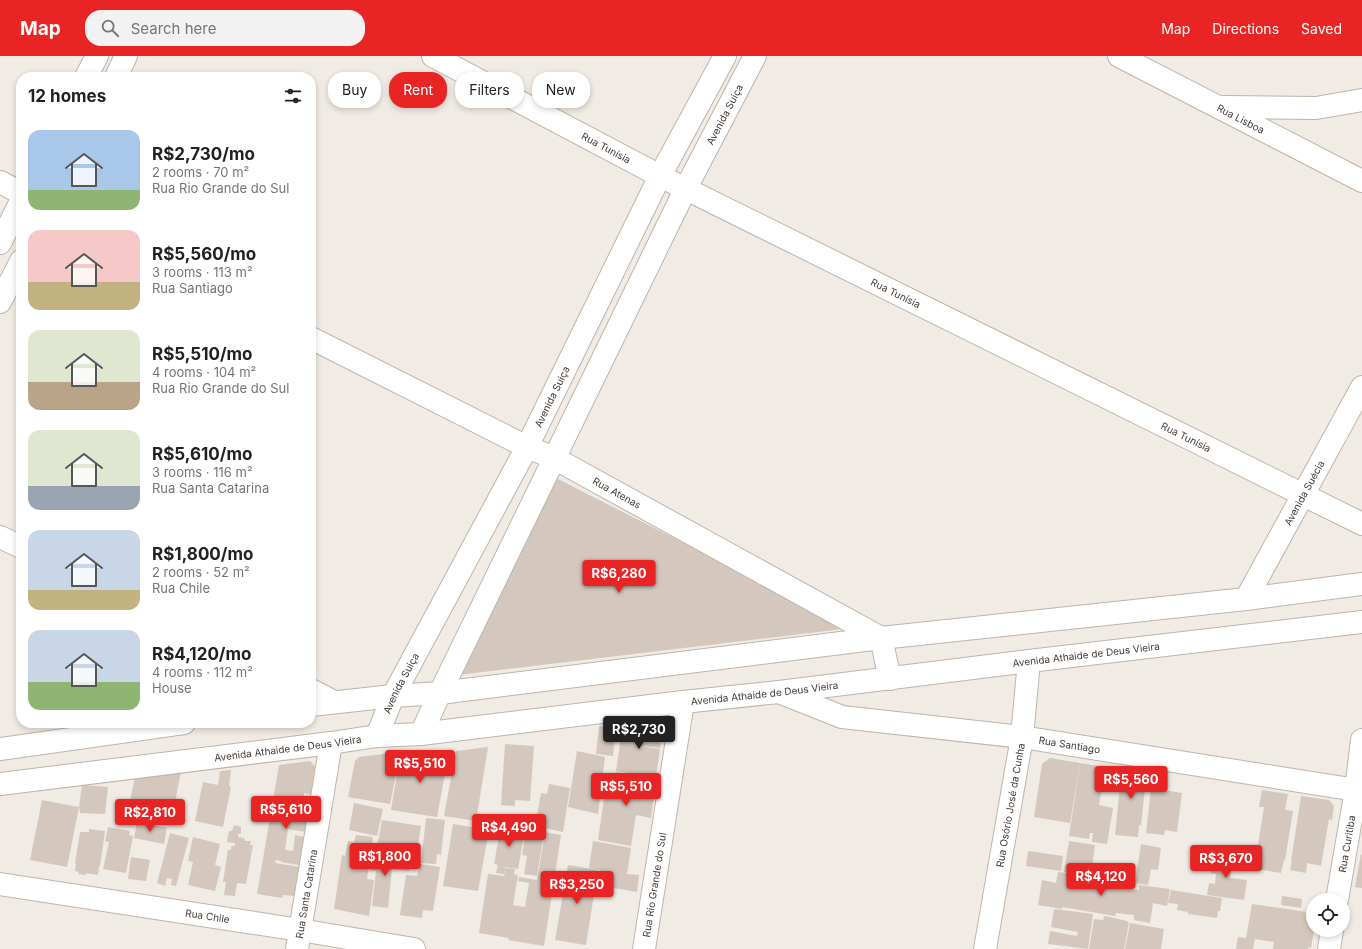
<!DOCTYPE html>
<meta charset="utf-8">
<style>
:root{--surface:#fff;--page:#f2f2f2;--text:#202124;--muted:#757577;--accent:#e82524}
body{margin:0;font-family:Inter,sans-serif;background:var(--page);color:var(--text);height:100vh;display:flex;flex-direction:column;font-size:15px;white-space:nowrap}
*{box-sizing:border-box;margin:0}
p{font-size:13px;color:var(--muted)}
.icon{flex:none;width:22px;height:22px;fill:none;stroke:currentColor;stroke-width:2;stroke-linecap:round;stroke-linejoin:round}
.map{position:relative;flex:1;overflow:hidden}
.details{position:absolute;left:16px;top:16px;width:300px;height:656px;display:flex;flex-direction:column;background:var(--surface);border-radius:16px;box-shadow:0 2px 6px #0003}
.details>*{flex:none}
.top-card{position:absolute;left:328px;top:16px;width:380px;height:36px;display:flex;gap:8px}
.tools{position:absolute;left:1306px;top:837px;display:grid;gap:8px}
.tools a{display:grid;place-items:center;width:44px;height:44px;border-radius:50%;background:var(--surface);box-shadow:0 2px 6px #0003;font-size:20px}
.price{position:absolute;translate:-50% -34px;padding:0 9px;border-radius:4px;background:var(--accent);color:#fff;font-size:13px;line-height:26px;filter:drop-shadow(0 1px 2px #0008)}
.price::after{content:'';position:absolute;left:50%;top:24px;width:12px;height:9px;margin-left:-6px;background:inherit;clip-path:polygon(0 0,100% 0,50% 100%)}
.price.current{background:#222;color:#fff}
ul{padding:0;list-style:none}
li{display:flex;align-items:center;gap:12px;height:100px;padding:0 12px}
li span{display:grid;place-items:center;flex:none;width:112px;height:80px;border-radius:12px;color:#555}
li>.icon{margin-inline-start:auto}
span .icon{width:48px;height:48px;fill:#fffc;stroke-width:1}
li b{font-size:17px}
h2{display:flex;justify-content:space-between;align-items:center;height:48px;padding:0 12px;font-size:17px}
.tag{padding:0 14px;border-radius:16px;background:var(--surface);box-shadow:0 2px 6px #0003;font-size:14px;line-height:36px}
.tag.current{background:var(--accent);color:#fff}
header{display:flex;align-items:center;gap:24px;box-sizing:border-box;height:56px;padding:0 20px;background:var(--accent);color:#fff}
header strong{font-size:19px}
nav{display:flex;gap:22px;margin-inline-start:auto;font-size:14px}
.search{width:280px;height:36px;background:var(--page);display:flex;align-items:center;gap:10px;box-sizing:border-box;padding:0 14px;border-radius:16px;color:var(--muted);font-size:15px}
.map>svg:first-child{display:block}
.building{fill:#d4c8be}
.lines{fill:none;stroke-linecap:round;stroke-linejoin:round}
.minor-casing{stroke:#beb4ab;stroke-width:24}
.tertiary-casing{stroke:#beb4ab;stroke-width:24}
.minor{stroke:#fff;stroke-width:22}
.tertiary{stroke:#fff;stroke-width:22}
.labels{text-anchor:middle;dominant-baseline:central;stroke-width:4;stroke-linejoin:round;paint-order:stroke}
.street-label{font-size:10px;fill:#423b35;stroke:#fff}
</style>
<header>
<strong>Map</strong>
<div class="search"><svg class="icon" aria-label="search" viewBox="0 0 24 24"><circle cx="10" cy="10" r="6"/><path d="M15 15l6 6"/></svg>Search here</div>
<nav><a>Map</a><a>Directions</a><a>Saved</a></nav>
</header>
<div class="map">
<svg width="1362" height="893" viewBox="0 0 1362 893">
<rect width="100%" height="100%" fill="#f0ebe4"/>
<g class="building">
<path d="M 556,422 L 851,572 L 450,620 Z"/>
<path d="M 623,668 L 662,673 L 660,692 L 626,688 L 660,693 L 656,721 L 616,715 Z"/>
<path d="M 599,670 L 616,672 L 613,700 L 596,698 Z"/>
<path d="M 505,688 L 534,690 L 530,745 L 515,744 L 515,750 L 501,749 Z"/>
<path d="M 488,691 L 476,765 L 444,760 L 456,695 Z"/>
<path d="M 577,695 L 605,701 L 598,758 L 568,751 Z"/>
<path d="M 398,696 L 397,714 L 390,748 L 348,741 L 355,705 L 359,701 Z"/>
<path d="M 449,696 L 437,761 L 391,754 L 400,700 Z"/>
<path d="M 1050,702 L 1080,707 L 1070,767 L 1034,761 L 1042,708 Z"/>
<path d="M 310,705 L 315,711 L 311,738 L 304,737 L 301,760 L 309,761 L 306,776 L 288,773 L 285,794 L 293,795 L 295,779 L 304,781 L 299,809 L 281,806 L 281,805 L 276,804 L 275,807 L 300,811 L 295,840 L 283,839 L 282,842 L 257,838 L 279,709 Z"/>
<path d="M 1080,707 L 1105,711 L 1099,749 L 1113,752 L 1107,788 L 1092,786 L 1093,777 L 1090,777 L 1089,783 L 1069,780 Z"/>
<path d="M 1117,710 L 1152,716 L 1149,732 L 1145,732 L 1141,770 L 1139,769 L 1138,781 L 1115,779 L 1120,730 L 1114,729 Z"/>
<path d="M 231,714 L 229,730 L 231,731 L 223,771 L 195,765 L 203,726 L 218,729 L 220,715 Z"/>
<path d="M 181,715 L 172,762 L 128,755 L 135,720 Z"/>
<path d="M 616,716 L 656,723 L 651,762 L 636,759 L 631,790 L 598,784 L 605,736 L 607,736 L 608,729 L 630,732 L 614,729 Z"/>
<path d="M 549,728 L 570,732 L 563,776 L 535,770 L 541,737 L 547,738 Z"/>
<path d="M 82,729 L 108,731 L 105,758 L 80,757 L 79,751 Z"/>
<path d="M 1151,732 L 1182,737 L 1177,776 L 1165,774 L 1164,779 L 1146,777 Z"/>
<path d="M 1262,734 L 1288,738 L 1285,754 L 1293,755 L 1285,804 L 1284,804 L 1281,817 L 1257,813 L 1256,815 L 1249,814 L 1252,794 L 1257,795 L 1264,751 L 1259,751 Z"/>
<path d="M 1301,740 L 1329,744 L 1334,750 L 1332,764 L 1329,763 L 1321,810 L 1307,807 L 1306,817 L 1290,814 L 1292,805 L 1291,805 Z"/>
<path d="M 42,744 L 79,751 L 67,811 L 30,804 Z"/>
<path d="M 354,747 L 383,753 L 377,780 L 349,774 Z"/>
<path d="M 426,762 L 445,764 L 441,799 L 437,798 L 436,808 L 421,807 Z"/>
<path d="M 382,764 L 421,770 L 416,803 L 376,797 Z"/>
<path d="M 137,766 L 167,772 L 164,788 L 134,782 Z"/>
<path d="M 453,768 L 489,774 L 478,835 L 443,830 Z"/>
<path d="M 234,769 L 241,771 L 241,778 L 238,778 L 238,781 L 244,782 L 245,785 L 251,785 L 250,789 L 253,789 L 246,828 L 237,827 L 235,840 L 224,839 L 226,826 L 223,826 L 228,794 L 231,794 L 231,790 L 235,790 L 235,787 L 227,786 L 229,775 L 232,775 Z"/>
<path d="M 501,769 L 525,774 L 518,813 L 505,811 L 504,818 L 496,817 L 498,809 L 494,808 Z"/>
<path d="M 108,771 L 130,775 L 129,779 L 133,780 L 126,817 L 103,813 L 109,786 L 105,785 Z"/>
<path d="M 89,773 L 105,775 L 100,810 L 99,810 L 98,819 L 86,817 L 86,819 L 78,818 L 79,816 L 75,815 L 76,808 L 75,807 L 80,776 L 89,776 Z"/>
<path d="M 526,773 L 544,776 L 537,820 L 524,818 L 527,800 L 522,799 Z"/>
<path d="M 545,776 L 561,779 L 544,890 L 508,884 L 509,882 L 479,877 L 488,818 L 504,820 L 505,812 L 515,813 L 514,818 L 518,819 L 513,849 L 525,851 L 529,827 L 518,825 L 519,821 L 537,824 Z"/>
<path d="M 170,777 L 189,782 L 176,830 L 171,829 L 172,823 L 167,822 L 165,830 L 157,827 Z"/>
<path d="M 356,779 L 373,781 L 367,823 L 374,824 L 369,860 L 334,853 L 342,799 L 345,800 L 348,785 L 354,786 Z"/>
<path d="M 193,781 L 220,788 L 215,809 L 221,811 L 215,835 L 188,829 L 193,806 L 188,805 Z"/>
<path d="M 593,785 L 631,792 L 627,818 L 639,819 L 637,836 L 597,829 L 600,814 L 589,812 Z"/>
<path d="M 1069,785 L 1095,789 L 1092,812 L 1099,814 L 1097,821 L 1064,816 Z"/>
<path d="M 1141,788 L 1161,792 L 1158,814 L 1151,813 L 1148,829 L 1135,827 Z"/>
<path d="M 1215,794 L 1228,796 L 1226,807 L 1232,808 L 1230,822 L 1247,824 L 1244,844 L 1207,839 L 1209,827 L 1215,828 L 1216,818 L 1211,817 Z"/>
<path d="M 1028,795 L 1063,800 L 1061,815 L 1026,810 Z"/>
<path d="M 372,798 L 410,804 L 409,815 L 392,813 L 388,852 L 372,850 L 376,815 L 370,814 Z"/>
<path d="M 1361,798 L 1362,799 L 1362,832 L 1355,831 Z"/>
<path d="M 131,801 L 150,804 L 146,825 L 128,823 Z"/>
<path d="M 420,808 L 440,811 L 433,855 L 423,854 L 422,862 L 400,859 L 406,819 L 417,820 Z"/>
<path d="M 568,809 L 598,814 L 586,889 L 555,884 Z"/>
<path d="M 1058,816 L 1094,821 L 1093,823 L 1121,827 L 1120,832 L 1139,834 L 1139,829 L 1170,833 L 1167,850 L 1153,847 L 1150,867 L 1134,864 L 1134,859 L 1116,857 L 1115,860 L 1062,851 L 1062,853 L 1038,849 L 1042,824 L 1056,827 Z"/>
<path d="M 1171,834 L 1222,842 L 1220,855 L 1218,855 L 1217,862 L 1188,858 L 1188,856 L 1177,854 L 1178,848 L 1168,847 Z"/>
<path d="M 1282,840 L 1302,843 L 1301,852 L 1281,849 Z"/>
<path d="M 1252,848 L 1307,856 L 1307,854 L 1313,854 L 1313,874 L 1314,874 L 1311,892 L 1309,891 L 1308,893 L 1273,893 L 1274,886 L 1255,883 L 1253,893 L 1236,893 L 1238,881 L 1246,882 Z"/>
<path d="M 1054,853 L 1093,858 L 1088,893 L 1048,888 L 1050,875 L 1077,880 L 1078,876 L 1051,871 Z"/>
<path d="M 1105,860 L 1127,865 L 1129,867 L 1124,893 L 1089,893 L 1094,863 L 1103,864 L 1104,861 Z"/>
<path d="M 1130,867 L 1164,873 L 1161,893 L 1125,893 Z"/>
</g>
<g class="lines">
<defs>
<g id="minor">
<path id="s1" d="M 433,0 L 660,120 L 1362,468"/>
<path id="s2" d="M 1119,0 L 1362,125"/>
<path d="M 86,21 L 97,0"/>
<path d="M 116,21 L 126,0"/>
<path d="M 1224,51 L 1316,52 L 1362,44"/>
<path d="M 0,126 L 21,137"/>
<path d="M 0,187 L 21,145"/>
<path d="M 0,246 L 21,205"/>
<path id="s3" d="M 311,282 L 527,391 L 554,402 L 881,582 L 890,623"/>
<path d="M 0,481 L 21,491"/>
<path id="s4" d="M 1246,543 L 1362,331"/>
<path d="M 311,634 L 334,646"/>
<path id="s5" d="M 779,636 L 842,661 L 1022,681 L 1362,735"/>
<path id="s6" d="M 0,828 L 300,874 L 414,893"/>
<path id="s7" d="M 1337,844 L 1356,734 L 1362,684"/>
<path id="s8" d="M 297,893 L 331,687"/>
<path id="s9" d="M 644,893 L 683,646"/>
<path id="s10" d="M 985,893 L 1022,681 L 1029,605"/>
<path d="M 1329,893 L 1332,874"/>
</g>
<g id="tertiary">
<path d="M 311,649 L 393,640 L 440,637 L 881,582 L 1246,543 L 1362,528"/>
<path id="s11" d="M 421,678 L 440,637 L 686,132 L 755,0"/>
<path id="s12" d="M 377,680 L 393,640 L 527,391 L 660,120 L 725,0"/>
<path d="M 0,693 L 184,667"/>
<path id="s13" d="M 0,728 L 331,687 L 377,680 L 421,678 L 683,646 L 779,636 L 1029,605 L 1362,566"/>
</g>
</defs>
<use href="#minor" class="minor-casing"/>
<use href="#tertiary" class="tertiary-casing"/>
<use href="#minor" class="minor"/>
<use href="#tertiary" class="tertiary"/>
</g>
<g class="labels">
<g class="street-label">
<text stroke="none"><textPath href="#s11" startOffset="690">Avenida Suiça</textPath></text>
<text stroke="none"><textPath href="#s2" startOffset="137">Rua Lisboa</textPath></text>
<text stroke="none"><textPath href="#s1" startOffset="196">Rua Tunísia</textPath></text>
<text stroke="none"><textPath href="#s1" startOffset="520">Rua Tunísia</textPath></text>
<text stroke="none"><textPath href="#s12" startOffset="382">Avenida Suiça</textPath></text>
<text stroke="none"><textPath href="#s1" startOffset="844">Rua Tunísia</textPath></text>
<text stroke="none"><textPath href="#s3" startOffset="343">Rua Atenas</textPath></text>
<text stroke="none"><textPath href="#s4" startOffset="121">Avenida Suécia</textPath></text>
<text stroke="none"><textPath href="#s13" startOffset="1094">Avenida Athaide de Deus Vieira</textPath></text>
<text stroke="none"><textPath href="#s12" startOffset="58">Avenida Suiça</textPath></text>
<text stroke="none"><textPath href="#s13" startOffset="770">Avenida Athaide de Deus Vieira</textPath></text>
<text stroke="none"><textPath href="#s5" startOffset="297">Rua Santiago</textPath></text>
<text stroke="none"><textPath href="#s13" startOffset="290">Avenida Athaide de Deus Vieira</textPath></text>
<text stroke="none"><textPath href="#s10" startOffset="146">Rua Osório José da Cunha</textPath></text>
<text stroke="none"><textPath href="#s7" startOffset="57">Rua Curitiba</textPath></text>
<text stroke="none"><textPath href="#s9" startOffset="65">Rua Rio Grande do Sul</textPath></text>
<text stroke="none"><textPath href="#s8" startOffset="56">Rua Santa Catarina</textPath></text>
<text stroke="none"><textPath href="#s6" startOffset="210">Rua Chile</textPath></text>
</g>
</g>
</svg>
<div class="tools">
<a><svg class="icon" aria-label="locate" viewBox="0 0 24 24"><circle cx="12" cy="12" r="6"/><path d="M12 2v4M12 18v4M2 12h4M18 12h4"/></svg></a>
</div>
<b class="price" style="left:619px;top:538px">R$6,280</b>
<b class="price current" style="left:639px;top:694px">R$2,730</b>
<b class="price" style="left:420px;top:728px">R$5,510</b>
<b class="price" style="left:1131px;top:744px">R$5,560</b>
<b class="price" style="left:626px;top:751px">R$5,510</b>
<b class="price" style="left:286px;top:774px">R$5,610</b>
<b class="price" style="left:150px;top:777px">R$2,810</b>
<b class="price" style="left:509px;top:792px">R$4,490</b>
<b class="price" style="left:385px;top:821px">R$1,800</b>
<b class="price" style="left:1226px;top:823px">R$3,670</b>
<b class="price" style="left:1101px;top:841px">R$4,120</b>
<b class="price" style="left:577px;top:849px">R$3,250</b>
<div class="top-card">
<a class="tag">Buy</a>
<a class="tag current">Rent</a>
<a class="tag">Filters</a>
<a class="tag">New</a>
</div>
<section class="details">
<h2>12 homes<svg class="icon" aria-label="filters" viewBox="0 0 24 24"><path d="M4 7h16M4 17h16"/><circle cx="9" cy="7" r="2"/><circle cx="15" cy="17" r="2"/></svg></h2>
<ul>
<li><span style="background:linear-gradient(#a9c7e8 75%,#8fb573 0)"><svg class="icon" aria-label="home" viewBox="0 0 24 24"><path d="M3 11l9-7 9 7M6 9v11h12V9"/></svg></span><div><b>R$2,730/mo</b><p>2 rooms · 70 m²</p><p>Rua Rio Grande do Sul</p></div></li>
<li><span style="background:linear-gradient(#f6c9c9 65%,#c2b280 0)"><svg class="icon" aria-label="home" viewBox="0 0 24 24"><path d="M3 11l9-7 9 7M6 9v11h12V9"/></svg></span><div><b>R$5,560/mo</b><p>3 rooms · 113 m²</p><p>Rua Santiago</p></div></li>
<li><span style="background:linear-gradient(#dfe7d0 65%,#b9a48a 0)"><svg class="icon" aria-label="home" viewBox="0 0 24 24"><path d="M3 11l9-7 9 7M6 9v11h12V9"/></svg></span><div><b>R$5,510/mo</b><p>4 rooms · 104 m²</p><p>Rua Rio Grande do Sul</p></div></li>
<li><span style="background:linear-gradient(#dfe7d0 70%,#9aa5b1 0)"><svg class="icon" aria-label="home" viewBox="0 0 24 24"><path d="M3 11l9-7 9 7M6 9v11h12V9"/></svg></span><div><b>R$5,610/mo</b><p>3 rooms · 116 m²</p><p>Rua Santa Catarina</p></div></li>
<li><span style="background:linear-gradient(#c9d6e8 75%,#c2b280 0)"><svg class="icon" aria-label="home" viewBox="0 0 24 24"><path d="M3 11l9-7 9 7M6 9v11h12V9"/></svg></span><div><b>R$1,800/mo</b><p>2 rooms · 52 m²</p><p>Rua Chile</p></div></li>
<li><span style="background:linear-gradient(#c9d6e8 65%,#8fb573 0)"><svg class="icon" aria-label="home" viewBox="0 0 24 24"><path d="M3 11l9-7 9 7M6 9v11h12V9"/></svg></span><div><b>R$4,120/mo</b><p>4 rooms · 112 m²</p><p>House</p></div></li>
</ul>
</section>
</div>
